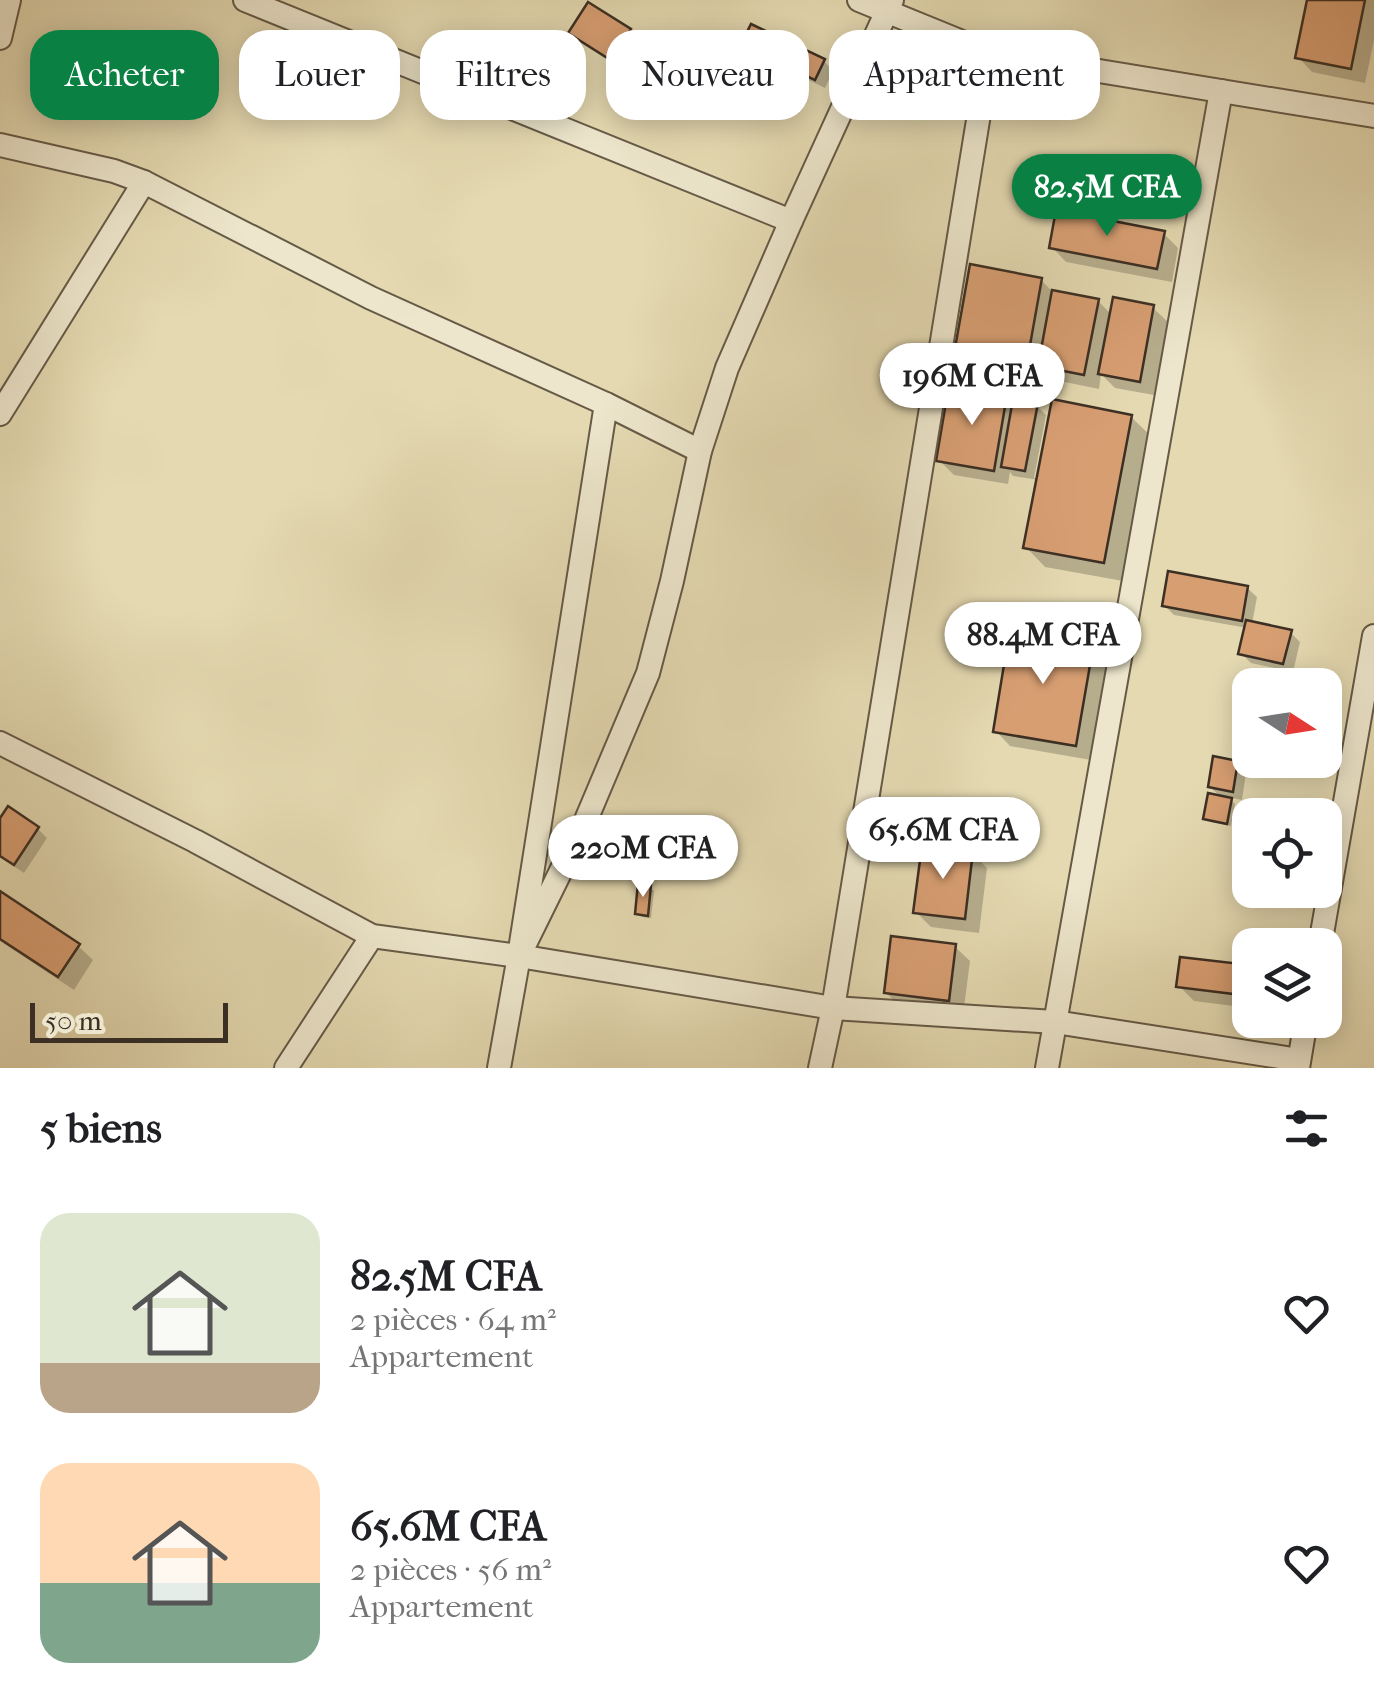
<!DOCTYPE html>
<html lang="fr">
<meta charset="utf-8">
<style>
:root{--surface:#fff;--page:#f2f2f2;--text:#202124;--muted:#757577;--accent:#0b8043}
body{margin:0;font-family:"IM FELL French Canon",serif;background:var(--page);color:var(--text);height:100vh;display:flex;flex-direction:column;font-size:38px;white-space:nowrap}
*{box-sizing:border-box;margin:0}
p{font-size:32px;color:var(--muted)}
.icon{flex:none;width:55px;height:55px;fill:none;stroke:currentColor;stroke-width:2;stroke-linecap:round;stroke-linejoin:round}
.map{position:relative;height:1068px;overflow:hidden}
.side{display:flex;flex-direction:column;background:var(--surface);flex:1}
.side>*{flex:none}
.guide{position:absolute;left:30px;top:30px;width:1315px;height:90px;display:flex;gap:20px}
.needle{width:65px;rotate:102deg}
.tools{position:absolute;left:1232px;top:668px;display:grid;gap:20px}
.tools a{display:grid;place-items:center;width:110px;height:110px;border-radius:20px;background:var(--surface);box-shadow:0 5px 25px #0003;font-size:50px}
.scale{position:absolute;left:30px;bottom:25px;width:198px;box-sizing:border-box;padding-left:10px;border:5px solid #3c2f24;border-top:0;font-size:28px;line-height:35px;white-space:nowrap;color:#3c2f24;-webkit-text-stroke:8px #ede6cc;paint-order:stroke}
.price{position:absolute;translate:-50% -85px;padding:0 22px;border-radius:35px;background:#fff;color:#222;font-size:32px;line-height:65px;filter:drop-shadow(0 2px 5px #0008)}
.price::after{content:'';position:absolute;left:50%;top:60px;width:30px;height:22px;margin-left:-15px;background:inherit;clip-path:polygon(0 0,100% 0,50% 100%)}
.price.selected{background:var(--accent);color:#fff}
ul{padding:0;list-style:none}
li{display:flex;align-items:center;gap:30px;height:250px;padding:0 40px}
li span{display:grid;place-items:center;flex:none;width:280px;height:200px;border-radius:30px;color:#555}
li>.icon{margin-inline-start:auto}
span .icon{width:120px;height:120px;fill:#fffc;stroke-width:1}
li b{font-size:42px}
h2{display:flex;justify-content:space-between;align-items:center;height:120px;padding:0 40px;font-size:42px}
.pill{padding:0 35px;border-radius:30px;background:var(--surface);box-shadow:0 5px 25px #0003;font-size:35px;line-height:90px}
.pill.selected{background:var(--accent);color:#fff}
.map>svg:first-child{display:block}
.shadow{fill:#0003}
.building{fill:#d79e72;stroke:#3c2f24;stroke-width:2.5}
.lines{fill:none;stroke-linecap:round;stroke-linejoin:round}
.street-casing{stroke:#665a47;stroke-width:26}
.street{stroke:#ede6cc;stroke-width:22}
</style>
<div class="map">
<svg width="1374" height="1068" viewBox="0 0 1374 1068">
<rect width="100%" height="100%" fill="#e4d9b1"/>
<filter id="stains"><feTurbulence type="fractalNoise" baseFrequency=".002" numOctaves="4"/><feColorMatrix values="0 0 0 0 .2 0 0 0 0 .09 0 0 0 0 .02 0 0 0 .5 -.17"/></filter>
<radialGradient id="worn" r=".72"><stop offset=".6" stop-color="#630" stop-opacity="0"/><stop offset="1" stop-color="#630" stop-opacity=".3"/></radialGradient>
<g class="shadow">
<path d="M 1309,0 L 1374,0 L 1374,40 L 1365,83 L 1312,72 L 1298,57 Z"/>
<path d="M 630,31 L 639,41 L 622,68 L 581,42 L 572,33 Z"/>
<path d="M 744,44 L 824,61 L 833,71 L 825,88 L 753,53 Z"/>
<path d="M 1163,233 L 1178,248 L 1172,282 L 1066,262 L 1052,247 Z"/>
<path d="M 1041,280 L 1054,293 L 1098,301 L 1112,315 L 1153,308 L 1168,322 L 1154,395 L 1115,388 L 1101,374 L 1099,389 L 1055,380 L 1042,367 L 1041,375 L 972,362 L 957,347 Z"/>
<path d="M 1005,397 L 1015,406 L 1036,405 L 1046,415 L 1034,478 L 1039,479 L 1131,417 L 1151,436 L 1123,581 L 1045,567 L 1026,547 L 1039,480 L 1013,476 L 1010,472 L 1008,484 L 954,475 L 939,460 Z"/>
<path d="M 1247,588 L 1257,597 L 1252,624 L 1290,632 L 1300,642 L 1293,672 L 1251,663 L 1241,653 L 1247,628 L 1174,615 L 1165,606 Z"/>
<path d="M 1093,644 L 1107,659 L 1091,760 L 1010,746 L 996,731 Z"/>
<path d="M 1237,763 L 1246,773 L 1242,800 L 1228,797 L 1235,804 L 1231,826 L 1210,822 L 1206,818 L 1222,798 L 1210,787 Z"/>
<path d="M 0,823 L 38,829 L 47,838 L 24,873 L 0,857 Z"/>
<path d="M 972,853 L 987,868 L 979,933 L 931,927 L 916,912 Z"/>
<path d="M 650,887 L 654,891 L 651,918 L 642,917 L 638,913 Z"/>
<path d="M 0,894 L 78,946 L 93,960 L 74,990 L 0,941 Z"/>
<path d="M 955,947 L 970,961 L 963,1015 L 901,1007 L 886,993 Z"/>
<path d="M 1250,967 L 1250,1008 L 1194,1001 L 1179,986 Z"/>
</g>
<g class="building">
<path d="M 1307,0 L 1365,0 L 1351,69 L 1295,58 Z"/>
<path d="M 588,2 L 631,29 L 612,61 L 568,33 Z"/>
<path d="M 751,24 L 825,59 L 815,80 L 741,44 Z"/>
<path d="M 1056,210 L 1165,231 L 1157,269 L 1049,248 Z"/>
<path d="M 970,264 L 1042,278 L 1027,362 L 955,348 Z"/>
<path d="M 1052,290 L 1099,299 L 1084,375 L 1038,366 Z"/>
<path d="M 1113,297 L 1154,305 L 1140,382 L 1098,374 Z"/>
<path d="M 949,385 L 1007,395 L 994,471 L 936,461 Z"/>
<path d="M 1013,399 L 1038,403 L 1025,471 L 1001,467 Z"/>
<path d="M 1052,399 L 1132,415 L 1104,563 L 1023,548 Z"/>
<path d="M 1168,571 L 1248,586 L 1242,621 L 1162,606 Z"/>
<path d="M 1246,620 L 1292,630 L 1283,664 L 1238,654 Z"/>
<path d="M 1010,628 L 1094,642 L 1076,746 L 993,732 Z"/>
<path d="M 1213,756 L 1238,761 L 1233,792 L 1208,787 Z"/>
<path d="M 1208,793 L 1232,798 L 1227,824 L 1203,819 Z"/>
<path d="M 8,806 L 39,827 L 14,865 L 0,856 L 0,818 Z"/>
<path d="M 922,845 L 973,851 L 965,919 L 913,913 Z"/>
<path d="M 638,883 L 651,885 L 648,916 L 635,914 Z"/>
<path d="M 0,891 L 80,944 L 58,977 L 0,939 Z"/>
<path d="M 891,936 L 956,944 L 949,1001 L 884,993 Z"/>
<path d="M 1180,957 L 1250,965 L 1250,996 L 1176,987 Z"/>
</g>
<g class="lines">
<defs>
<g id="street">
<path d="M 245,0 L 791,221"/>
<path d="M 859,0 L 989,53 L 1374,116"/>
<path d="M 0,38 L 9,0"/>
<path d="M 0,145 L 114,171 L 144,182 L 371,298 L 606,404 L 700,451"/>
<path d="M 0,414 L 144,182"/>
<path d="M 0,743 L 195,841 L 372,936 L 519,956 L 833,1008 L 1055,1022 L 1299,1060"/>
<path d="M 1320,945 L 1374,636"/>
<path d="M 519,956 L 586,820 L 648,673 L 672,581 L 700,451 L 727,368 L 791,221 L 892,0"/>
<path d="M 286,1068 L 372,936"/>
<path d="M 499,1068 L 519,956 L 606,404"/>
<path d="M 820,1068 L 833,1008 L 989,53"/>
<path d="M 1047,1068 L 1221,91"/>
<path d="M 1298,1068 L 1306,1020"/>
</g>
</defs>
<use href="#street" class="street-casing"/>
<use href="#street" class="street"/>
</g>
<rect width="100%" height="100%" filter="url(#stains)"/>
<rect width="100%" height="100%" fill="url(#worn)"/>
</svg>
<div class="tools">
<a><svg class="needle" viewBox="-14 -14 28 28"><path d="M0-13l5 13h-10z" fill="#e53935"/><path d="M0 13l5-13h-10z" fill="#757577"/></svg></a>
<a><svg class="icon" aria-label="locate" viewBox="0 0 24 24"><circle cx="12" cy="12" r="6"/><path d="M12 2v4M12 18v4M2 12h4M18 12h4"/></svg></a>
<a><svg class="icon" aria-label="layers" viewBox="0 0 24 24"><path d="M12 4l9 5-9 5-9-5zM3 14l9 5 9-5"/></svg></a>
</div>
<div class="scale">50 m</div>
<b class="price selected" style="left:1107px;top:239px">82.5M CFA</b>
<b class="price" style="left:972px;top:428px">196M CFA</b>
<b class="price" style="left:1043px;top:687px">88.4M CFA</b>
<b class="price" style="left:943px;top:882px">65.6M CFA</b>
<b class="price" style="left:643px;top:900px">220M CFA</b>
<div class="guide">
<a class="pill selected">Acheter</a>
<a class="pill">Louer</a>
<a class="pill">Filtres</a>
<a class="pill">Nouveau</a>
<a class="pill">Appartement</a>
</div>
</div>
<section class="side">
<h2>5 biens<svg class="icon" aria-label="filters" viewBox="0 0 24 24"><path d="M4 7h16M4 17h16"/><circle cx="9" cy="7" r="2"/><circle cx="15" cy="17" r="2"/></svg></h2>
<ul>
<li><span style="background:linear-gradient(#dfe7d0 75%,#b9a48a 0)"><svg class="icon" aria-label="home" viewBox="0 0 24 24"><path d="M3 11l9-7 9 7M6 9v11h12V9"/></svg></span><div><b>82.5M CFA</b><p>2 pièces · 64 m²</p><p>Appartement</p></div><svg class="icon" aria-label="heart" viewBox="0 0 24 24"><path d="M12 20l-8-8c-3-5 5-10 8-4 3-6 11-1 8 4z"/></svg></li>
<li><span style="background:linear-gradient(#ffd9b3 60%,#7fa58c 0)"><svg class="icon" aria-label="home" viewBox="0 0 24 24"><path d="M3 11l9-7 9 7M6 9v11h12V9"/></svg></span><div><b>65.6M CFA</b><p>2 pièces · 56 m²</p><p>Appartement</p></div><svg class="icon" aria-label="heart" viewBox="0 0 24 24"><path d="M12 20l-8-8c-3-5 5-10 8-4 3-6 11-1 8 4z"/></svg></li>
</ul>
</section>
